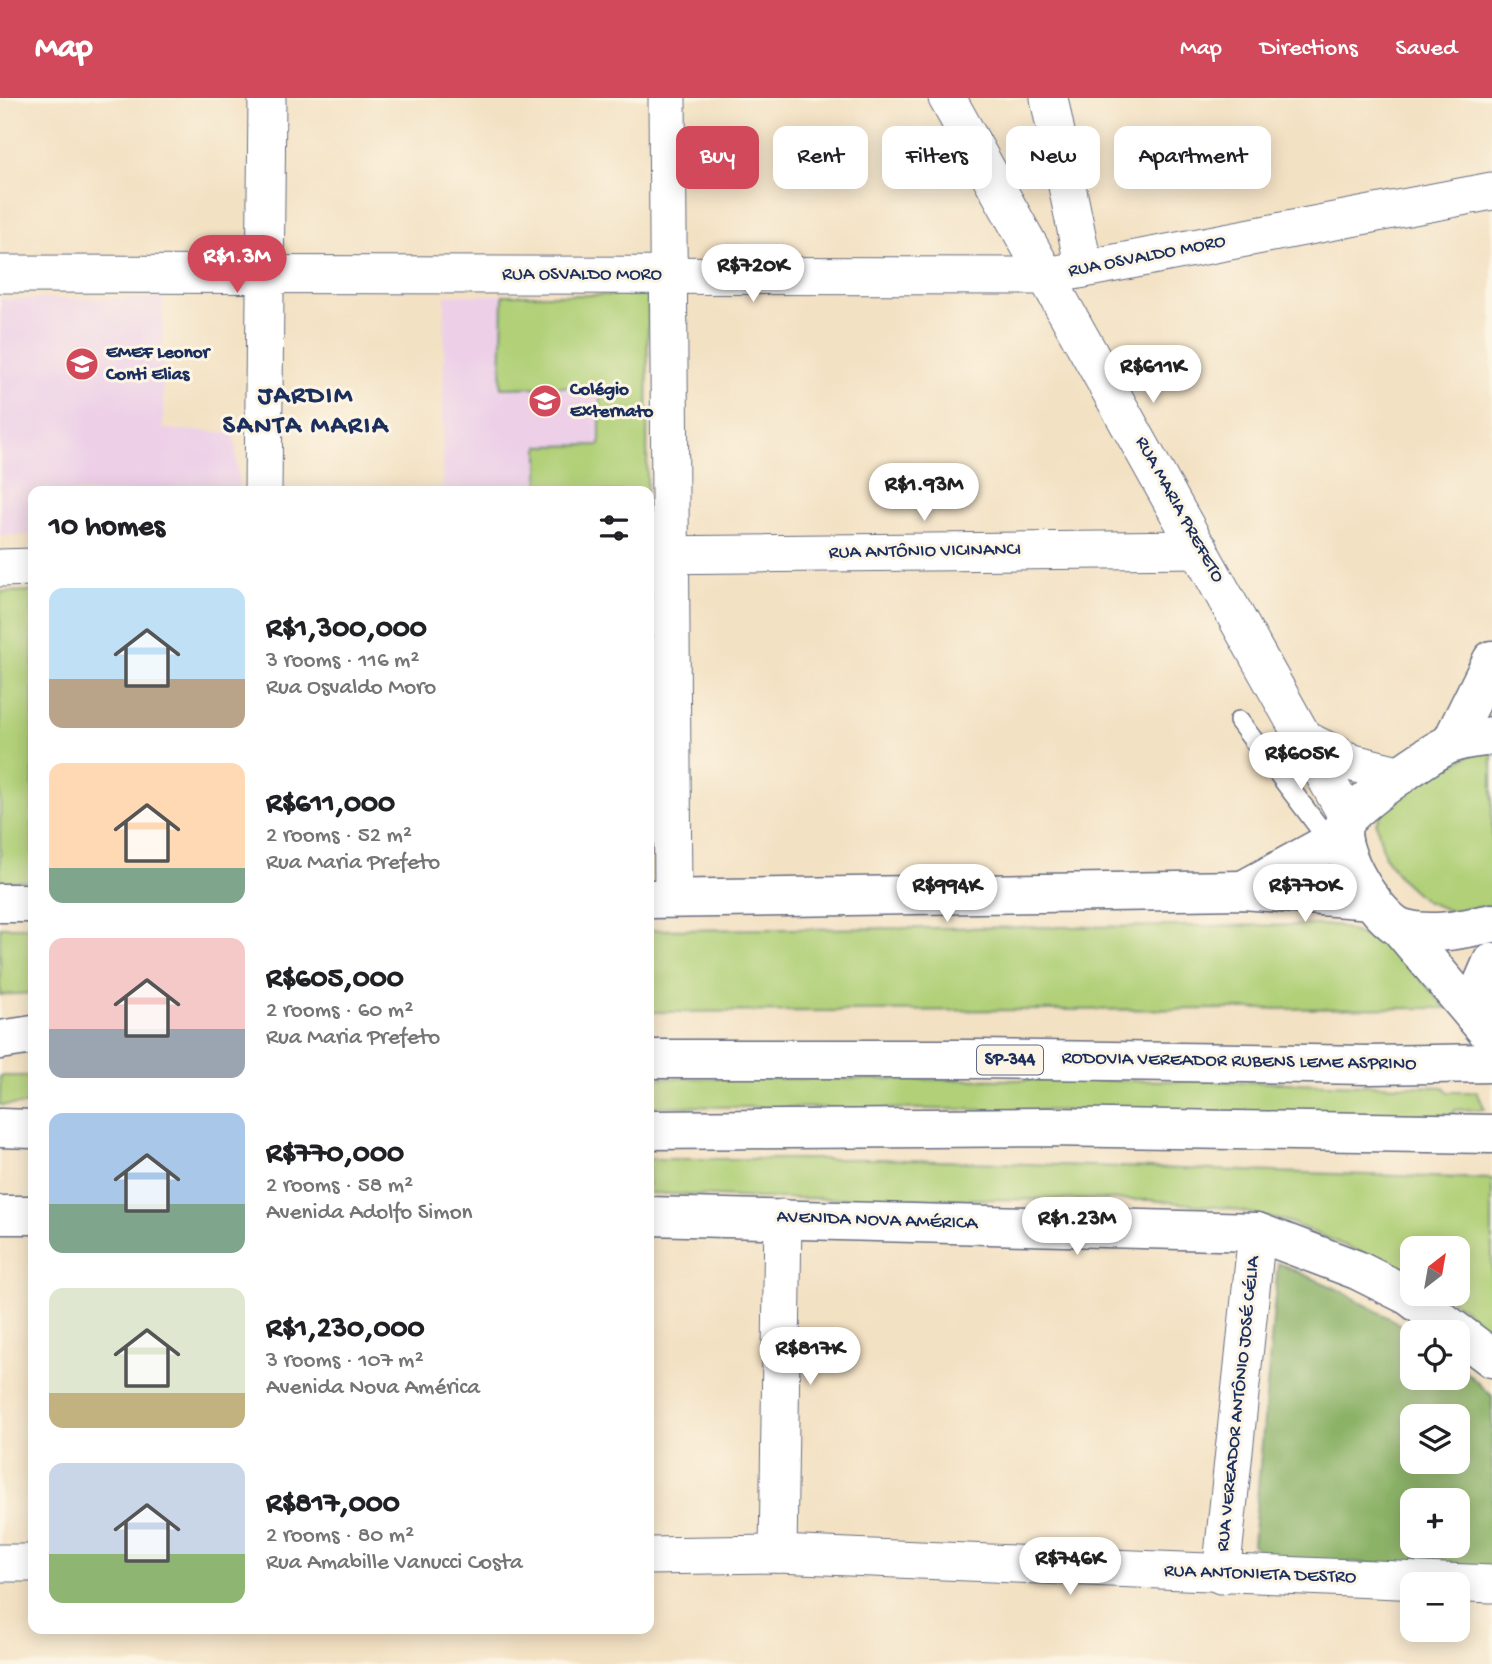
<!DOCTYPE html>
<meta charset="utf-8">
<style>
:root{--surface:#fff;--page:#f2f2f2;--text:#202124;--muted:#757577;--accent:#d1495b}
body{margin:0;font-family:"Gochi Hand",sans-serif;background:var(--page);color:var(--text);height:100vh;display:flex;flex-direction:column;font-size:26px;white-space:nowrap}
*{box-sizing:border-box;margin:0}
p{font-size:23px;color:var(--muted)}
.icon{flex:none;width:38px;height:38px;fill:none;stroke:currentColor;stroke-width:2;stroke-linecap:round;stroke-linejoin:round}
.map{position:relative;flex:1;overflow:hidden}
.panel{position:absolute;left:28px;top:388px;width:626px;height:1148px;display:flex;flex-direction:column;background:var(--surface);border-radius:14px;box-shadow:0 4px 18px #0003}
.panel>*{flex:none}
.hud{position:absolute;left:676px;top:28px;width:665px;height:63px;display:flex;gap:14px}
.needle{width:46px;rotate:31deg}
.tools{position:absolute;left:1400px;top:1138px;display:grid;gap:14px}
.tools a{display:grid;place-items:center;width:70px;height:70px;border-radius:14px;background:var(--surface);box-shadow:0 4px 18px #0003;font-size:35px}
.price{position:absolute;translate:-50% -60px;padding:0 16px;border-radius:24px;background:#fff;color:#222;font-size:23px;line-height:46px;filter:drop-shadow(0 2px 4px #0008)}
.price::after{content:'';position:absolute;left:50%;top:42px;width:21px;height:16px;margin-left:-10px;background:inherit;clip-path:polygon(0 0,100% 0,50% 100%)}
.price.active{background:var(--accent);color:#fff}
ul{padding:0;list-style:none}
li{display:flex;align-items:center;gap:21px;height:175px;padding:0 21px}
li span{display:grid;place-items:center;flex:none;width:196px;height:140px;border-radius:14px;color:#555}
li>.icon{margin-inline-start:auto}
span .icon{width:84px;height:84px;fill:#fffc;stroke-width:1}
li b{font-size:30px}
h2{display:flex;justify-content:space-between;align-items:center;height:84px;padding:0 21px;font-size:30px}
.tag{padding:0 24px;border-radius:14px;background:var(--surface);box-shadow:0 4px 18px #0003;font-size:24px;line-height:63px}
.tag.active{background:var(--accent);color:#fff}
header{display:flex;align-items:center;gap:42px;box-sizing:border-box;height:98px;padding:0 35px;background:var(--accent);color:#fff}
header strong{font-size:33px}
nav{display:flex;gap:38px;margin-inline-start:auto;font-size:24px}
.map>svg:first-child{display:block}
.built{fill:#edd0e8}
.green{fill:#b1d078;stroke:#66806b;stroke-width:2}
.forest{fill:#8cb268;stroke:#547063;stroke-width:2;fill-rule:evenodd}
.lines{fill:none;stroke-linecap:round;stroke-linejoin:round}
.service-casing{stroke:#676d81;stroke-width:22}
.minor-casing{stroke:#676d81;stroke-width:39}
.tertiary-casing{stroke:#676d81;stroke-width:41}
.secondary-casing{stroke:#676d81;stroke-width:41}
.motorway-casing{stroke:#676d81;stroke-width:41}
.service{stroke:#fff;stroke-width:19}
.minor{stroke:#fff;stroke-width:37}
.tertiary{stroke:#fff;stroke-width:38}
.secondary{stroke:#fff;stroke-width:38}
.motorway{stroke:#fff;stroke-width:38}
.labels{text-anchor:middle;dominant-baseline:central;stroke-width:6;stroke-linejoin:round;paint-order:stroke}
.shield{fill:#fcf5e5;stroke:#5e6a86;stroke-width:2}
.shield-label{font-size:18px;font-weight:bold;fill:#1b2f5e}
.street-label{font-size:19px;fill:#1b2f5e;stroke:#fcf5e5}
.poi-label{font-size:19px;font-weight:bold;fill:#1b2f5e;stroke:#fcf5e5;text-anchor:start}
.district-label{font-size:26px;font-weight:bold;letter-spacing:2px;fill:#1b2f5e;stroke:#fcf5e5}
</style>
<header>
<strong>Map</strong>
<nav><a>Map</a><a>Directions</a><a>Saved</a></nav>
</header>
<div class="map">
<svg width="1492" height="1566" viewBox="0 0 1492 1566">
<rect width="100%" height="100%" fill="#fcf5e5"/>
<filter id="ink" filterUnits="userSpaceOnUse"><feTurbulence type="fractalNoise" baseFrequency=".0143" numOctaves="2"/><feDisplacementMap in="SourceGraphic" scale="14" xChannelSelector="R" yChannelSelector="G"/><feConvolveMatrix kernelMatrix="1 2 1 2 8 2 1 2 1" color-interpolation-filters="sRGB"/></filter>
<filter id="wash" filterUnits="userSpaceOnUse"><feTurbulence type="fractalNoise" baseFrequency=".00686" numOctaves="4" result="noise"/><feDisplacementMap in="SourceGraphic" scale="28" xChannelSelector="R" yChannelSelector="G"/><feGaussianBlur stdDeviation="1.57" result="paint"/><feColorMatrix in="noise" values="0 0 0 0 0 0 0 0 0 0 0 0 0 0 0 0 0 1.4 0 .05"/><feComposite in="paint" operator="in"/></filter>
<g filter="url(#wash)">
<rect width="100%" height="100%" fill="#f3e1c3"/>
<g class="built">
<path d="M 445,197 L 648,197 L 647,394 L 442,394 Z"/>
<path d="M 163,200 L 163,331 L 234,335 L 240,394 L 33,394 L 33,437 L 0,438 L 0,201 Z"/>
</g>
<g class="green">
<path d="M 503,197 L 648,197 L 647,394 L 539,394 L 539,348 L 600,347 L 600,288 L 501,290 Z"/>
<path d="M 33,493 L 33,783 L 0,783 L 0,494 Z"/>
<path d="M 1492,646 L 1492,808 L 1450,813 L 1425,803 L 1400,780 L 1385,759 L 1376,725 L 1393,696 Z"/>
<path d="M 1336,827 L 1379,844 L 1419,878 L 1446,910 L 649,914 L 649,832 Z"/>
<path d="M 0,829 L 33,829 L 33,895 L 0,897 Z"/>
<rect x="0" y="978" width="33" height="29"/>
<path d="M 649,980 L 1215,983 L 1444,989 L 1448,994 L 1477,994 L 1485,1011 L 1454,1012 L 1455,1017 L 649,1008 Z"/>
<path d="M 649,1061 L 878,1061 L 1492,1081 L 1492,1234 L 1443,1195 L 1458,1195 L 1458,1150 L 1412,1150 L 1412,1176 L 1289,1124 L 1227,1110 L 1150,1102 L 758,1100 L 649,1095 Z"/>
</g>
<path class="forest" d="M 1278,1165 L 1337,1191 L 1414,1234 L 1412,1279 L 1458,1279 L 1458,1267 L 1492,1298 L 1492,1472 L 1266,1460 L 1253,1446 ZM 1412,1318 L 1458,1318 L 1458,1363 L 1412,1363 ZM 1412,1402 L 1458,1402 L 1458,1447 L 1412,1447 Z"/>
</g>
<g filter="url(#ink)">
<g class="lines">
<defs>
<path id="service" d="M 1239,623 L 1330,744"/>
<g id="minor">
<path d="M 667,0 L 673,800"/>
<path d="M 947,0 L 1347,718"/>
<path d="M 1049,0 L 1084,171"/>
<path d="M 0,176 L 1047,178 L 1492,93"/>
<path d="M 263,394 L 267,0"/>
<path d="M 649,457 L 1200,451"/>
<path d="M 0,470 L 33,469"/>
<path d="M 1306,642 L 1353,665 L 1402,677"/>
<path d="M 778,1456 L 783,1120"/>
<path d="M 649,1458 L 778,1456 L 1492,1486"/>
<path d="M 0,1465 L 33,1465"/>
<path d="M 1221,1477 L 1257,1134"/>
</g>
<path id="tertiary" d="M 1451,645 L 1492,562"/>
<g id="secondary">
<path d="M 1492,638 C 1479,640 1462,641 1450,646 C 1432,653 1350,710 1344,725 C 1333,751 1378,822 1402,830 C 1431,839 1464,831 1492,825"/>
<path d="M 1243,792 L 1340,739"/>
<path d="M 649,801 L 1243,792 L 1372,802"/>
<path d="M 0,805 L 33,805"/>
<path d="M 1400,830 L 1492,939"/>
<path d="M 1484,926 L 1482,887 L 1492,864"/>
<path d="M 0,1117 L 33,1117"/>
<path d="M 649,1118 L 1257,1134 L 1357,1172 L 1409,1198 L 1492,1260"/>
</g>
<g id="motorway">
<path d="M 0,942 L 33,937"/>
<path d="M 649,961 L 981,961 L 1370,967 L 1492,965"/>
<path d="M 0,1030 L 33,1031"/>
<path d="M 649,1032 L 1048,1029 L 1492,1036"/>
</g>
</defs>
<use href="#service" class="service-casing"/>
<use href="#minor" class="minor-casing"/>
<use href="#tertiary" class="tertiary-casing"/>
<use href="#secondary" class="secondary-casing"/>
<use href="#motorway" class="motorway-casing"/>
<use href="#service" class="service"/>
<use href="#minor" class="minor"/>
<use href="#tertiary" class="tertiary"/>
<use href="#secondary" class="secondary"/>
<use href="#motorway" class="motorway"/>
</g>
</g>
<defs>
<symbol id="school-disc" viewBox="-11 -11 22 22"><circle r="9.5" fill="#d1495b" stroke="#fcf5e5"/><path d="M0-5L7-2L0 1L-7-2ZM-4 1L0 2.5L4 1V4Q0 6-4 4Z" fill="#fff"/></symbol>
</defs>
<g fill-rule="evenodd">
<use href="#school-disc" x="63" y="247" width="38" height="38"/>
<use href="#school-disc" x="526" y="284" width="38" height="38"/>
</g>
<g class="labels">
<rect class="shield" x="977" y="947.5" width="66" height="29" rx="5"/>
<g class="shield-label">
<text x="1010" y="962">SP-344</text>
</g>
<g class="street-label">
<text transform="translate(1147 159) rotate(-11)">RUA OSVALDO MORO</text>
<text x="582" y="177">RUA OSVALDO MORO</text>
<text transform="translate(1179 412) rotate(61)">RUA MARIA PREFETO</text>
<text transform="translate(925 454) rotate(-1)">RUA ANTÔNIO VICINANCI</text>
<text transform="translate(1239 964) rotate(1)">RODOVIA VEREADOR RUBENS LEME ASPRINO</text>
<text transform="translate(877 1123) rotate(2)">AVENIDA NOVA AMÉRICA</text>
<text transform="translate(1239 1306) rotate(-84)">RUA VEREADOR ANTÔNIO JOSÉ CÉLIA</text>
<text transform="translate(1260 1477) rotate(2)">RUA ANTONIETA DESTRO</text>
</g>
<g class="poi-label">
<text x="106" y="255">EMEF Leonor<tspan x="106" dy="22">Conti Elias</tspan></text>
<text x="570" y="292">Colégio<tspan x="570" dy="22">Externato</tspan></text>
</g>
<g class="district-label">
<text x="306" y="299">JARDIM<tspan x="306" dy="30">SANTA MARIA</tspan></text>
</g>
</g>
</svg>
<div class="tools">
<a><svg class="needle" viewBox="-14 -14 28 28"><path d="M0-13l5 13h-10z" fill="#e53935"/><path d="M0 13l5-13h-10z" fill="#757577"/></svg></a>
<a><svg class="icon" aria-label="locate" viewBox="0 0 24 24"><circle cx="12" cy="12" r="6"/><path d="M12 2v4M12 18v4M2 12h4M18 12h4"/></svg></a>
<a><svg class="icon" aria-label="layers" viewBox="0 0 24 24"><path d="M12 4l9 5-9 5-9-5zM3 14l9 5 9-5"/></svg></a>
<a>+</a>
<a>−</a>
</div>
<b class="price active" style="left:237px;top:197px">R$1.3M</b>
<b class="price" style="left:753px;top:206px">R$720K</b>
<b class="price" style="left:1153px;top:307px">R$611K</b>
<b class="price" style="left:924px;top:425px">R$1.93M</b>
<b class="price" style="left:1301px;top:694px">R$605K</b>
<b class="price" style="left:947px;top:826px">R$994K</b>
<b class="price" style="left:1305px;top:826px">R$770K</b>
<b class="price" style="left:1077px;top:1159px">R$1.23M</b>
<b class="price" style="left:810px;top:1289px">R$817K</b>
<b class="price" style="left:1070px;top:1499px">R$746K</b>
<div class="hud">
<a class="tag active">Buy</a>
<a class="tag">Rent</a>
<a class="tag">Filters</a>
<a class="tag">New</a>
<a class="tag">Apartment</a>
</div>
<section class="panel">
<h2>10 homes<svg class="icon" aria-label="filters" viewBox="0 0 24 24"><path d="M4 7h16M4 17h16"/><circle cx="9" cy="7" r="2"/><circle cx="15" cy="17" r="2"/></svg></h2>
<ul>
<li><span style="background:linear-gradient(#bfe0f5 65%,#b9a48a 0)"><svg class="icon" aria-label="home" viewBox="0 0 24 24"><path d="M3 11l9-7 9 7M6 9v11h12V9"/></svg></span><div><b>R$1,300,000</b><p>3 rooms · 116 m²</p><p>Rua Osvaldo Moro</p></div></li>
<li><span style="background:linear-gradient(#ffd9b3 75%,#7fa58c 0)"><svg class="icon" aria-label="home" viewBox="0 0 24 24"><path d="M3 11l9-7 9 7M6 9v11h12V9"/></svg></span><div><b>R$611,000</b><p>2 rooms · 52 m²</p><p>Rua Maria Prefeto</p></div></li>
<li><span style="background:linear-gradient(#f6c9c9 65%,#9aa5b1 0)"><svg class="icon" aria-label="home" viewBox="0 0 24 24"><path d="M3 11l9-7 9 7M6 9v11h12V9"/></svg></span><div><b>R$605,000</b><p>2 rooms · 60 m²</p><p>Rua Maria Prefeto</p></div></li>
<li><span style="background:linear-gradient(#a9c7e8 65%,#7fa58c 0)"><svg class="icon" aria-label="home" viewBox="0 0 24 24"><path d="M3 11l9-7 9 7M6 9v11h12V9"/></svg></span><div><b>R$770,000</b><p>2 rooms · 58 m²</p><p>Avenida Adolfo Simon</p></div></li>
<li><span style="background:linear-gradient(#dfe7d0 75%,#c2b280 0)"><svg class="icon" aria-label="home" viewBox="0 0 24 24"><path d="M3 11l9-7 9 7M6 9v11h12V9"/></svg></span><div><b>R$1,230,000</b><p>3 rooms · 107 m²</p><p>Avenida Nova América</p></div></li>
<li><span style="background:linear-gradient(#c9d6e8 65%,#8fb573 0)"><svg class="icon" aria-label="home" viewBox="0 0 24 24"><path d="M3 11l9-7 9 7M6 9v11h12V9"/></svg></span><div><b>R$817,000</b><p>2 rooms · 80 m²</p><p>Rua Amabille Vanucci Costa</p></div></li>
</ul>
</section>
</div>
